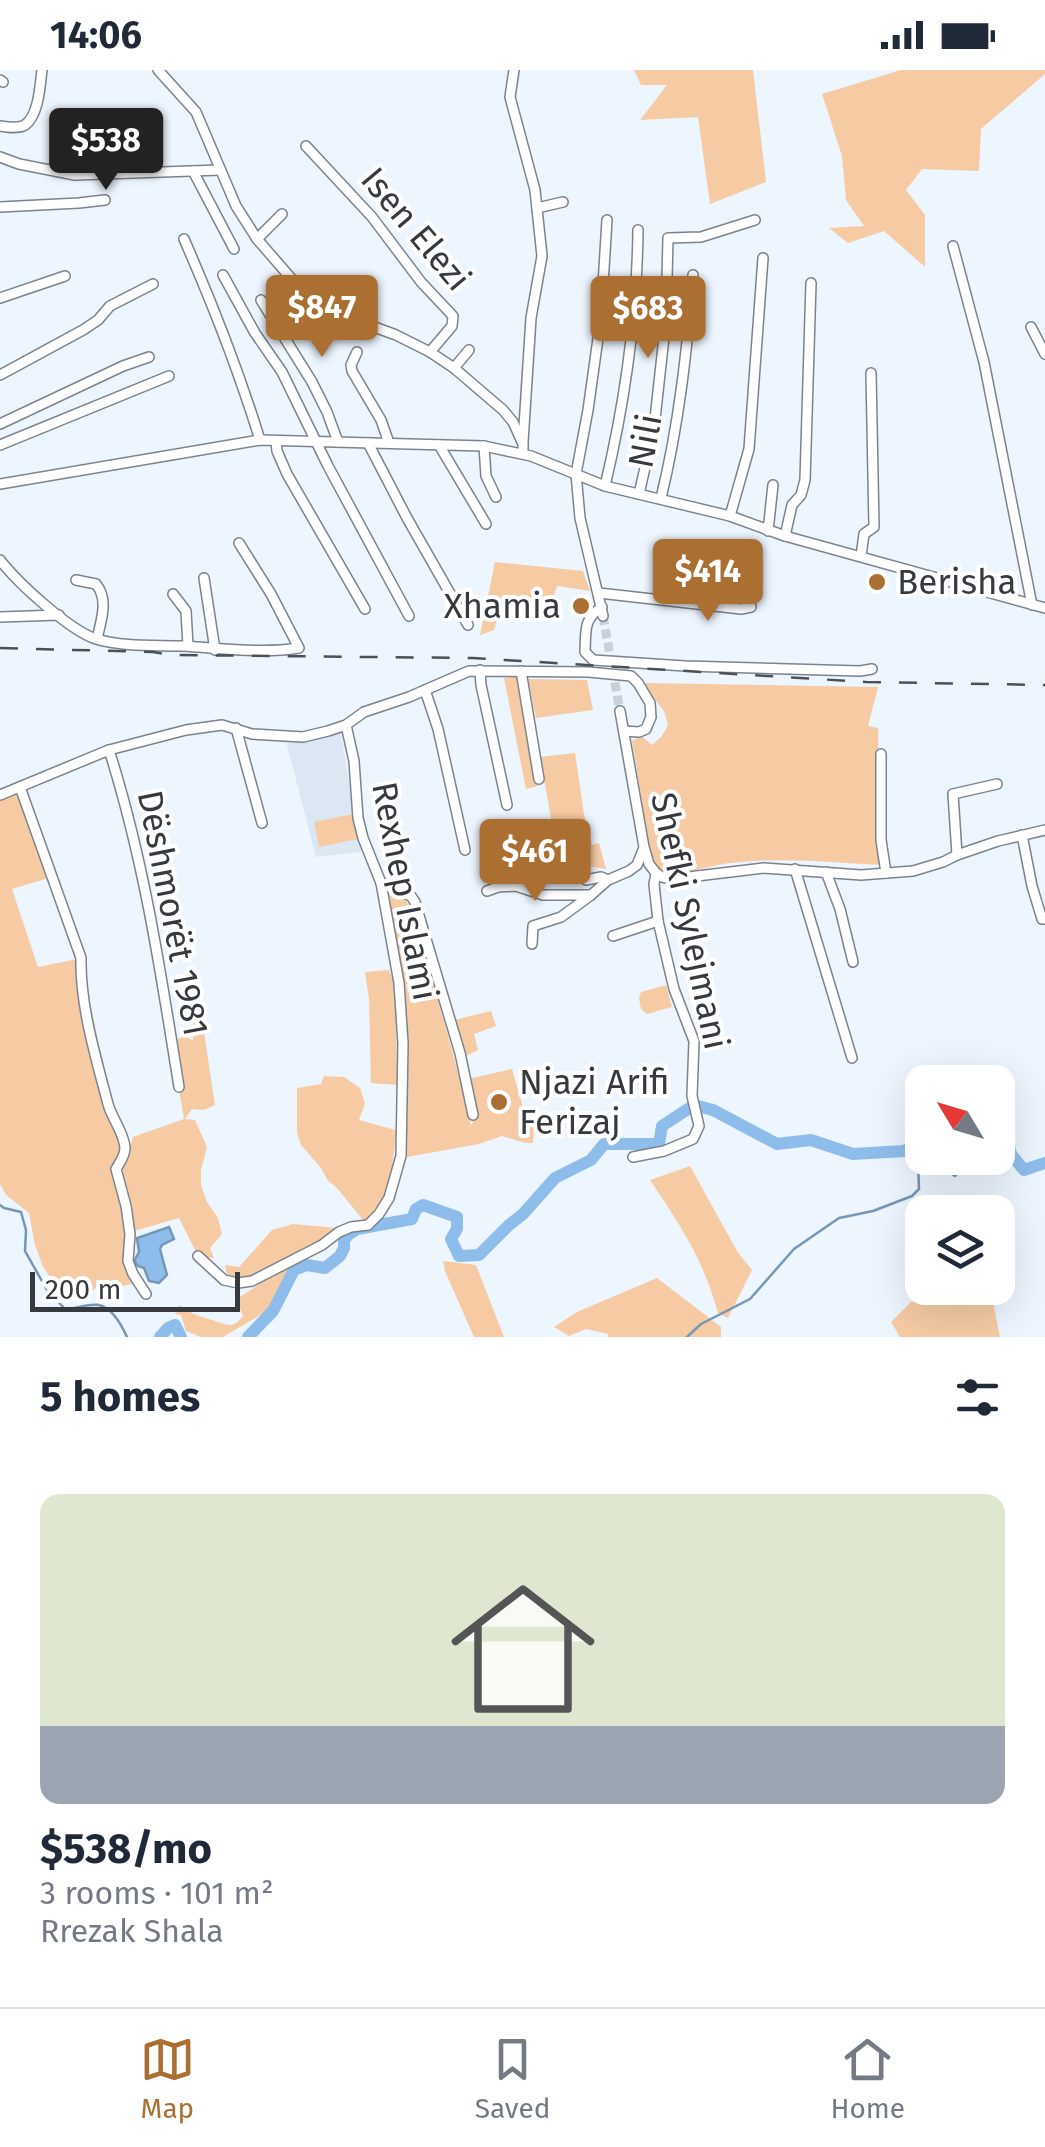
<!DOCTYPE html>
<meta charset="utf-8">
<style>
:root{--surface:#fff;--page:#f6f6f7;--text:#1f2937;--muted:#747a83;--line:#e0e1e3;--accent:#ab6f31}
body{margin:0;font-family:"Fira Sans",sans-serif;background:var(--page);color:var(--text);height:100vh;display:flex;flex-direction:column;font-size:38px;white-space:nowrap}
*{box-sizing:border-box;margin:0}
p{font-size:32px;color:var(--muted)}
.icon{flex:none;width:55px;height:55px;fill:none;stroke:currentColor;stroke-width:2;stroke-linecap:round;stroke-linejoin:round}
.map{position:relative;height:1267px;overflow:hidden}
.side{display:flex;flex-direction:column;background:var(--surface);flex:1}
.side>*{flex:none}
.needle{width:65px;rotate:308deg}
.controls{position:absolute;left:905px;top:995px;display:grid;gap:20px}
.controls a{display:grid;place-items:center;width:110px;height:110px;border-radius:20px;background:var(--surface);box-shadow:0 10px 40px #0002;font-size:50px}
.scale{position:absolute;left:30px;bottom:25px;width:210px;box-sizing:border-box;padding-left:10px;border:5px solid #363a3f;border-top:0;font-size:28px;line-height:35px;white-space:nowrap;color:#363a3f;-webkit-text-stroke:8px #fff;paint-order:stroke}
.price{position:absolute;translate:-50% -85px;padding:0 22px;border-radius:10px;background:var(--accent);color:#fff;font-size:32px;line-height:65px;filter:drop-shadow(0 2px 5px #0008)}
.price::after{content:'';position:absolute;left:50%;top:60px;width:30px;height:22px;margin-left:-15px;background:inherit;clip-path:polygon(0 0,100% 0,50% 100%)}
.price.on{background:#222;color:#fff}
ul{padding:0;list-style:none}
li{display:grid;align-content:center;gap:20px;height:530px;padding:0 40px}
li+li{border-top:2px solid var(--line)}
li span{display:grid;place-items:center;height:310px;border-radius:20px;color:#555}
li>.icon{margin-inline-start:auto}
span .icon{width:180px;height:180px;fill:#fffc;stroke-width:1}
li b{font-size:42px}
h2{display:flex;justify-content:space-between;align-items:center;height:120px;padding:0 40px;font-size:42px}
.status{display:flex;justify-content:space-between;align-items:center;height:70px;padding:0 50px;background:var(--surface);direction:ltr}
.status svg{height:28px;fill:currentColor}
.tab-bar{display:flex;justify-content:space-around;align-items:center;height:140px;border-top:2px solid var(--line);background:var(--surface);font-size:28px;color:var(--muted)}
.tab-bar a{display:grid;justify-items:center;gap:5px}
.tab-bar .on{color:var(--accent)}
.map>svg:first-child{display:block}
.built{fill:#dbe8f4}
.green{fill:#f6cba4}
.water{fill:#8fbdeb;stroke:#7496b7;stroke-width:2.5}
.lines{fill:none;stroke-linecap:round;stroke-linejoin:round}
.stream{stroke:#7496b7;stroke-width:2.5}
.river{stroke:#8fbdeb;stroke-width:12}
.minor-tunnel{stroke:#c8d0d8;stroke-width:9;stroke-dasharray:9 4.5;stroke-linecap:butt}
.minor-casing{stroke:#7b848e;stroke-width:12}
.minor{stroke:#fff;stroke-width:9}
.rail{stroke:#4c5156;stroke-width:2.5;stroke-dasharray:18 18;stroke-linecap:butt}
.poi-dot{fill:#ab6f31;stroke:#fff;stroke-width:4}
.labels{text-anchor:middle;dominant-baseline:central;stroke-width:8;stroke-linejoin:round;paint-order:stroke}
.street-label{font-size:35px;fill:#363a3f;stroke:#fff}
.poi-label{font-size:35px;fill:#363a3f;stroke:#fff;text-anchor:start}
</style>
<div class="status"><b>14:06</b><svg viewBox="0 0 49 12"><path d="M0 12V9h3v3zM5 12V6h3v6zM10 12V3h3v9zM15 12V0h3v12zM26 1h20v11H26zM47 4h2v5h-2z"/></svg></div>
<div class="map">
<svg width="1045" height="1267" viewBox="0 0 1045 1267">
<rect width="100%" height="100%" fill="#edf5fe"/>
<path class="built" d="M 340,657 L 354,743 L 363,777 L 360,782 L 316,787 L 287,675 L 287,667 Z"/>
<g class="green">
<path d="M 634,0 L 753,0 L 766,112 L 710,134 L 698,47 L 640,50 L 667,15 L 641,15 Z"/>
<path d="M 901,0 L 1045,0 L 1045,4 L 981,59 L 979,101 L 922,99 L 906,120 L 925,145 L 925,197 L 884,161 L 848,173 L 829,158 L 864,156 L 846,130 L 842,86 L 822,24 Z"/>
<path d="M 495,492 L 583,501 L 590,521 L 557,516 L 549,542 L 519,543 L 498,547 L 494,560 L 480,565 Z"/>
<path d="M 519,606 L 538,716 L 526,719 L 504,608 Z"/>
<path d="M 528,609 L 587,610 L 593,640 L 536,648 Z"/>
<path d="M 642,613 L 878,617 L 868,656 L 878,658 L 880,795 C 830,792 780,787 730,793 C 707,796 685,805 661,804 L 651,786 L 632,671 L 641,666 L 652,675 L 662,666 L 668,655 L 664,641 Z"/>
<path d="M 575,683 L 584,744 L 592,775 L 599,773 L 606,799 L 576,794 L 557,781 L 540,687 Z"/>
<path d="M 22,718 L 55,806 L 12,819 L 38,897 L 87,887 L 85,908 L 112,1038 L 122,1074 L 120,1084 L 111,1099 L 127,1163 L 134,1213 L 107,1221 L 97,1217 L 87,1225 L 67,1231 L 43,1197 L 35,1175 L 29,1143 L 6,1125 L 0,1114 L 0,728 Z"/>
<path d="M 353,744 L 358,769 L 319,777 L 314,752 Z"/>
<path d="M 382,822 L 404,827 C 415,843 416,861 422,879 C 441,938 457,996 471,1056 L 475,1046 L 468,1009 L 512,999 L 525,1044 L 534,1055 L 533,1073 L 525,1073 L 502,1066 L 479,1074 L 407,1087 L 406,966 Z"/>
<path d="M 389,900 L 396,917 L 397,1015 L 371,1013 L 369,929 L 365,902 Z"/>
<path d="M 666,915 L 672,937 L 647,944 L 641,939 L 639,928 L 641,922 Z"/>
<path d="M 491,941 L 496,956 L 474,964 L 478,980 L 464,987 L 454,950 Z"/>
<path d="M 202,949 L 215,1035 L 204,1040 L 192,1039 L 185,1049 L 195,1050 L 207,1077 L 201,1100 L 201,1115 L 207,1132 L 218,1148 L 222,1164 L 210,1178 L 214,1188 L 198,1186 L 179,1148 L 134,1161 L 123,1101 L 133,1067 L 184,1049 L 171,972 L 185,966 L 193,971 L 193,952 Z"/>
<path d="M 324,1006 L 344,1007 L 360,1018 L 365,1034 L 359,1050 L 396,1060 C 395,1080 390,1124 377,1141 C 374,1145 369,1148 364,1151 L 336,1117 L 328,1111 L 321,1098 L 301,1075 L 297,1063 L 297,1018 L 321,1014 Z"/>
<path d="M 690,1096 L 737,1181 L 752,1200 L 728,1248 L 718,1243 C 703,1189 681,1156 650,1110 Z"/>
<path d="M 293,1154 L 337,1158 C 323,1171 262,1208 243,1209 C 242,1210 228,1206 227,1206 L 225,1195 L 239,1197 L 272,1160 Z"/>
<path d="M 443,1191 L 476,1195 L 504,1267 L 474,1267 L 445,1201 Z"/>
<path d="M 290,1199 L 281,1218 L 267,1241 L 223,1267 L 201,1267 L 186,1261 L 181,1245 L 175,1244 L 180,1235 C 196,1247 195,1244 212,1250 C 227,1255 233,1259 243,1246 L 236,1229 C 254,1219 270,1205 290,1199 Z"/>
<path d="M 657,1208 L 721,1257 L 721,1267 L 608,1267 L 608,1264 L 586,1259 L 569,1266 L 554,1257 L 577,1242 Z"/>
<path d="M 992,1227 L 1000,1267 L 900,1267 L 891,1252 L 911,1232 Z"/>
</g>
<path class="water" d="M 169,1157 L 174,1169 L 162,1175 L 160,1179 L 167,1205 L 159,1213 L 149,1211 L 144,1198 L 138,1196 L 134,1191 L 139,1182 L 137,1168 Z"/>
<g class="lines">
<g class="stream">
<path d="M 998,1076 L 1011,1084"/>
<path d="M 0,1135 L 4,1138 L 21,1142 L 26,1160 L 25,1181 L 47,1220 L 65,1239 C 75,1239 89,1233 99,1235 C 113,1238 122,1256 127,1267"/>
<path d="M 687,1267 L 701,1254 L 750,1229 L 794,1179 L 839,1148 L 873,1141 L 912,1126 L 919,1119 L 918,1090 L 932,1091 L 955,1106 L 968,1088"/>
</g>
<g class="river">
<path d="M 998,1060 L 1005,1065 L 1011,1084 L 1024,1100 L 1045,1093"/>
<path d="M 160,1267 L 168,1258 L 175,1255 L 181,1267"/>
<path d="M 248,1267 L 273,1241 L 294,1200 L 307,1195 L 325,1198 L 340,1186 L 344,1178 L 344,1171 L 348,1165 L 357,1159 L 412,1149 L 416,1139 L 423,1135 L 457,1147 L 457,1159 L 451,1169 L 459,1186 L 479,1185 L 509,1155 L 523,1144 L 555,1108 L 591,1090 L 604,1074 L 659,1074 L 662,1056 L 694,1035 L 713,1040 L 777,1074 L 811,1070 L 853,1084 L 904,1081 L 922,1071"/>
</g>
<path class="minor-tunnel" d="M 603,546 L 620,641"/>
<defs>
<g id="minor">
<path d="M 158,0 L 196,42 L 236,136 L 257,169 L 296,214 L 312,226 L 350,248 L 396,265 L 430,282 L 454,298 L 503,340 L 513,352 L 523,374 L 523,384"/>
<path d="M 514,0 L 510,27 L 535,120 L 542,186 L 531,248 L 523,372"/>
<path d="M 0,10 L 3,12"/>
<path d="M 0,56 C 7,57 18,59 25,55 C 39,45 40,15 42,0"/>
<path d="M 306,76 L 372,147 L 421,212 L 453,246 L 452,256 L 430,282"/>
<path d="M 0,87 L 19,94 L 75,105 L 220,100"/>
<path d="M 193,101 L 234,179"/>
<path d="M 0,137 L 79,133 L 105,130"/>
<path d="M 537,138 L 563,132"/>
<path d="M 184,169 C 213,235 239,302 260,370"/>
<path d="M 257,169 L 282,144"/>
<path d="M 953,176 L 984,292 L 1032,535"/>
<path d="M 223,205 L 255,263 L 282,302 L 328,396 L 409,546"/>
<path d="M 0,228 L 65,206"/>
<path d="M 261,230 L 312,312 L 327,342 L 338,372"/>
<path d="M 1031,257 L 1045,284"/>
<path d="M 357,282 L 351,295 L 352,301 L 381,350 L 389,373"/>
<path d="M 454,298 L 469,280"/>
<path d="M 0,305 L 83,260 L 98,250 L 110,236 L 153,214"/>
<path d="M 0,354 L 123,296 L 149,287"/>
<path d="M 276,371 L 277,381 L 287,404 L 365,539"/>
<path d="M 368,373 L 407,448 L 468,555"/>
<path d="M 0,375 L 169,306"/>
<path d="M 439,375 L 486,454"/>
<path d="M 484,376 L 486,406 L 496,427"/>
<path d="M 0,414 L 260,370 L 484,376 L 531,386 L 605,416 L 730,446 L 785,466 L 1045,538"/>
<path d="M 605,416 C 625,332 637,247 638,160"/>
<path d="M 639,424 L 654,358 L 666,249 L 668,168 L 701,167 L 755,150"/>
<path d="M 661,428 C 679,354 687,281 693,205"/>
<path d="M 730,446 L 749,379 L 763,188"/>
<path d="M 768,461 L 773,415"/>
<path d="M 785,466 L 792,435 L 801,425 L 805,410 L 811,213"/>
<path d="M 861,486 L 864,464 L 874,457 L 871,303"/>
<path d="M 0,490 C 18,513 69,560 96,569 C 123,577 154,575 182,576 C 220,578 260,584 299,578 L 271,524 L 239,473"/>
<path d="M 204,508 L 215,580"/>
<path d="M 76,510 L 96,514 C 109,530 101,550 97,569"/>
<path d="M 599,523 L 741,539 L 751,537 L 742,508"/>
<path d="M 173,524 L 186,541 L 188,576"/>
<path d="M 602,537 C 583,549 586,561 585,582 L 593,590 L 685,596 L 860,601 L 872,599"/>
<path d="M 603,546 L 580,448 L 576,404 L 588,340 L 601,247 L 607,150"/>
<path d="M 0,547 L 59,545"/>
<path d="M 480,600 L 481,615 L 507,735"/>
<path d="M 521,601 L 539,709"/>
<path d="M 425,620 L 438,659 L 465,780"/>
<path d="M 620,641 L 644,777 L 649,794 L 656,803 L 654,814 L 658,851 L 674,919 L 694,971 L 692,1026 L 699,1056 L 693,1069 L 664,1081 L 633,1087"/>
<path d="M 236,658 L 262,753"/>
<path d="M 109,680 C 144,790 161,904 179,1017"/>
<path d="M 881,684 L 881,770 L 886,803"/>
<path d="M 20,717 L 81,888 C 80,936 96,988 108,1034 C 112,1049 124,1062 125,1078 C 125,1086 120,1092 116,1099 L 126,1136 L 130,1164 L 128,1191 L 133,1204 L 146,1224"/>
<path d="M 0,725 L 109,680 L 186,660 L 222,655 L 252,664 L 303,667 L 328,661 L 346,655 L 364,642 L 409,627 L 469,601 L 588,602 L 631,606 L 638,613 L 650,633 L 651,647 L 646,659 L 639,662 L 624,661"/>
<path d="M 1022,765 L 1032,816 L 1042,849 L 1045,849"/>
<path d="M 957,785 L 953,724 L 997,714"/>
<path d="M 795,799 L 852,988"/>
<path d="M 826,802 L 840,839 L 853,892"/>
<path d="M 656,803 L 662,807 L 672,809 L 764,798 L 861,805 L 913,801 L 943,792 L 957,785 L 998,771 L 1045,760"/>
<path d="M 586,810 L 601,807 L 608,810"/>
<path d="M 381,813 L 411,826 L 415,832 L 460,983 L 473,1045"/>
<path d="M 487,821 L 498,817 L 516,816 L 543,825 L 591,825 L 608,810 L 629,801 L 637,795 L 643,780"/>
<path d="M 613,866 L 658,851"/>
<path d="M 532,874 L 533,856 L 561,847 L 591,825"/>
<path d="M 198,1186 L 224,1210 L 238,1213 L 252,1211 L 322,1175 L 339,1162 L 351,1157 L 368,1155 L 379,1144 L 389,1128 L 401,1086 L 403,973 L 399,913 L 381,813 L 363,768 L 358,748 L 354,691 L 346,655"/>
</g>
</defs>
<use href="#minor" class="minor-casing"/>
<use href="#minor" class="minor"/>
<path class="rail" d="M 0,578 L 153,582 L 171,585 L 472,588 L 866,612 L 1045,615"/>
</g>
<g class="poi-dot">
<circle cx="877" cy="512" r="10"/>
<circle cx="581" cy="536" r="10"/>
<circle cx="499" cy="1032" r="10"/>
</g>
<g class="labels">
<g class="street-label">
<text transform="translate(416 159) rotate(50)">Isen Elezi</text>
<text transform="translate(645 371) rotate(-79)">Nili</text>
<text transform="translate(405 821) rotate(79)">Rexhep Islami</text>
<text transform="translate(173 843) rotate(79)">Dëshmorët 1981</text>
<text transform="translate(690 851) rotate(78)">Shefki Sylejmani</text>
</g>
<g class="poi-label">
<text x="897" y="512">Berisha</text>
<text x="561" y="536" text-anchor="end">Xhamia</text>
<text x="519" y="1012">Njazi Arifi<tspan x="519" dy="40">Ferizaj</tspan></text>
</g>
</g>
</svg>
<div class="controls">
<a><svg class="needle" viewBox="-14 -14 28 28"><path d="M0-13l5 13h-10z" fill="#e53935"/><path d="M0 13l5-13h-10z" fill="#747a83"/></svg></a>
<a><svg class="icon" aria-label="layers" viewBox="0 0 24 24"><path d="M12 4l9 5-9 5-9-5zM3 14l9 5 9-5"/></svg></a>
</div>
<div class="scale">200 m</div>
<b class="price on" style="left:106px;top:123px">$538</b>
<b class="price" style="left:322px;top:290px">$847</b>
<b class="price" style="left:648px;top:291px">$683</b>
<b class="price" style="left:708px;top:554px">$414</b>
<b class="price" style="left:535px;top:834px">$461</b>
</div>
<section class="side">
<h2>5 homes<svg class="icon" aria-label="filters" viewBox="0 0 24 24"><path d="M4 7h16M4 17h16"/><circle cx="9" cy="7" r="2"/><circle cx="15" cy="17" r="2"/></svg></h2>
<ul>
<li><span style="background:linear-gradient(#dfe7d0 75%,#9aa5b1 0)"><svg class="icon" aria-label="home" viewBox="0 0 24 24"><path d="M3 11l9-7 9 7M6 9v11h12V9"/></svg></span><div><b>$538/mo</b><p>3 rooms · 101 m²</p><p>Rrezak Shala</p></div></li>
</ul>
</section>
<nav class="tab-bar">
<a class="on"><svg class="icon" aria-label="map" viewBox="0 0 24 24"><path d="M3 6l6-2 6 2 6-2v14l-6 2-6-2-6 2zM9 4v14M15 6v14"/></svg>Map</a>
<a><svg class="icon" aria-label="saved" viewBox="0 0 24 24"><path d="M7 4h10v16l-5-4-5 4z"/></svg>Saved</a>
<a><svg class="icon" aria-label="home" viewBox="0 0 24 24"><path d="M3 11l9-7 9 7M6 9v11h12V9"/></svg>Home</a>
</nav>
